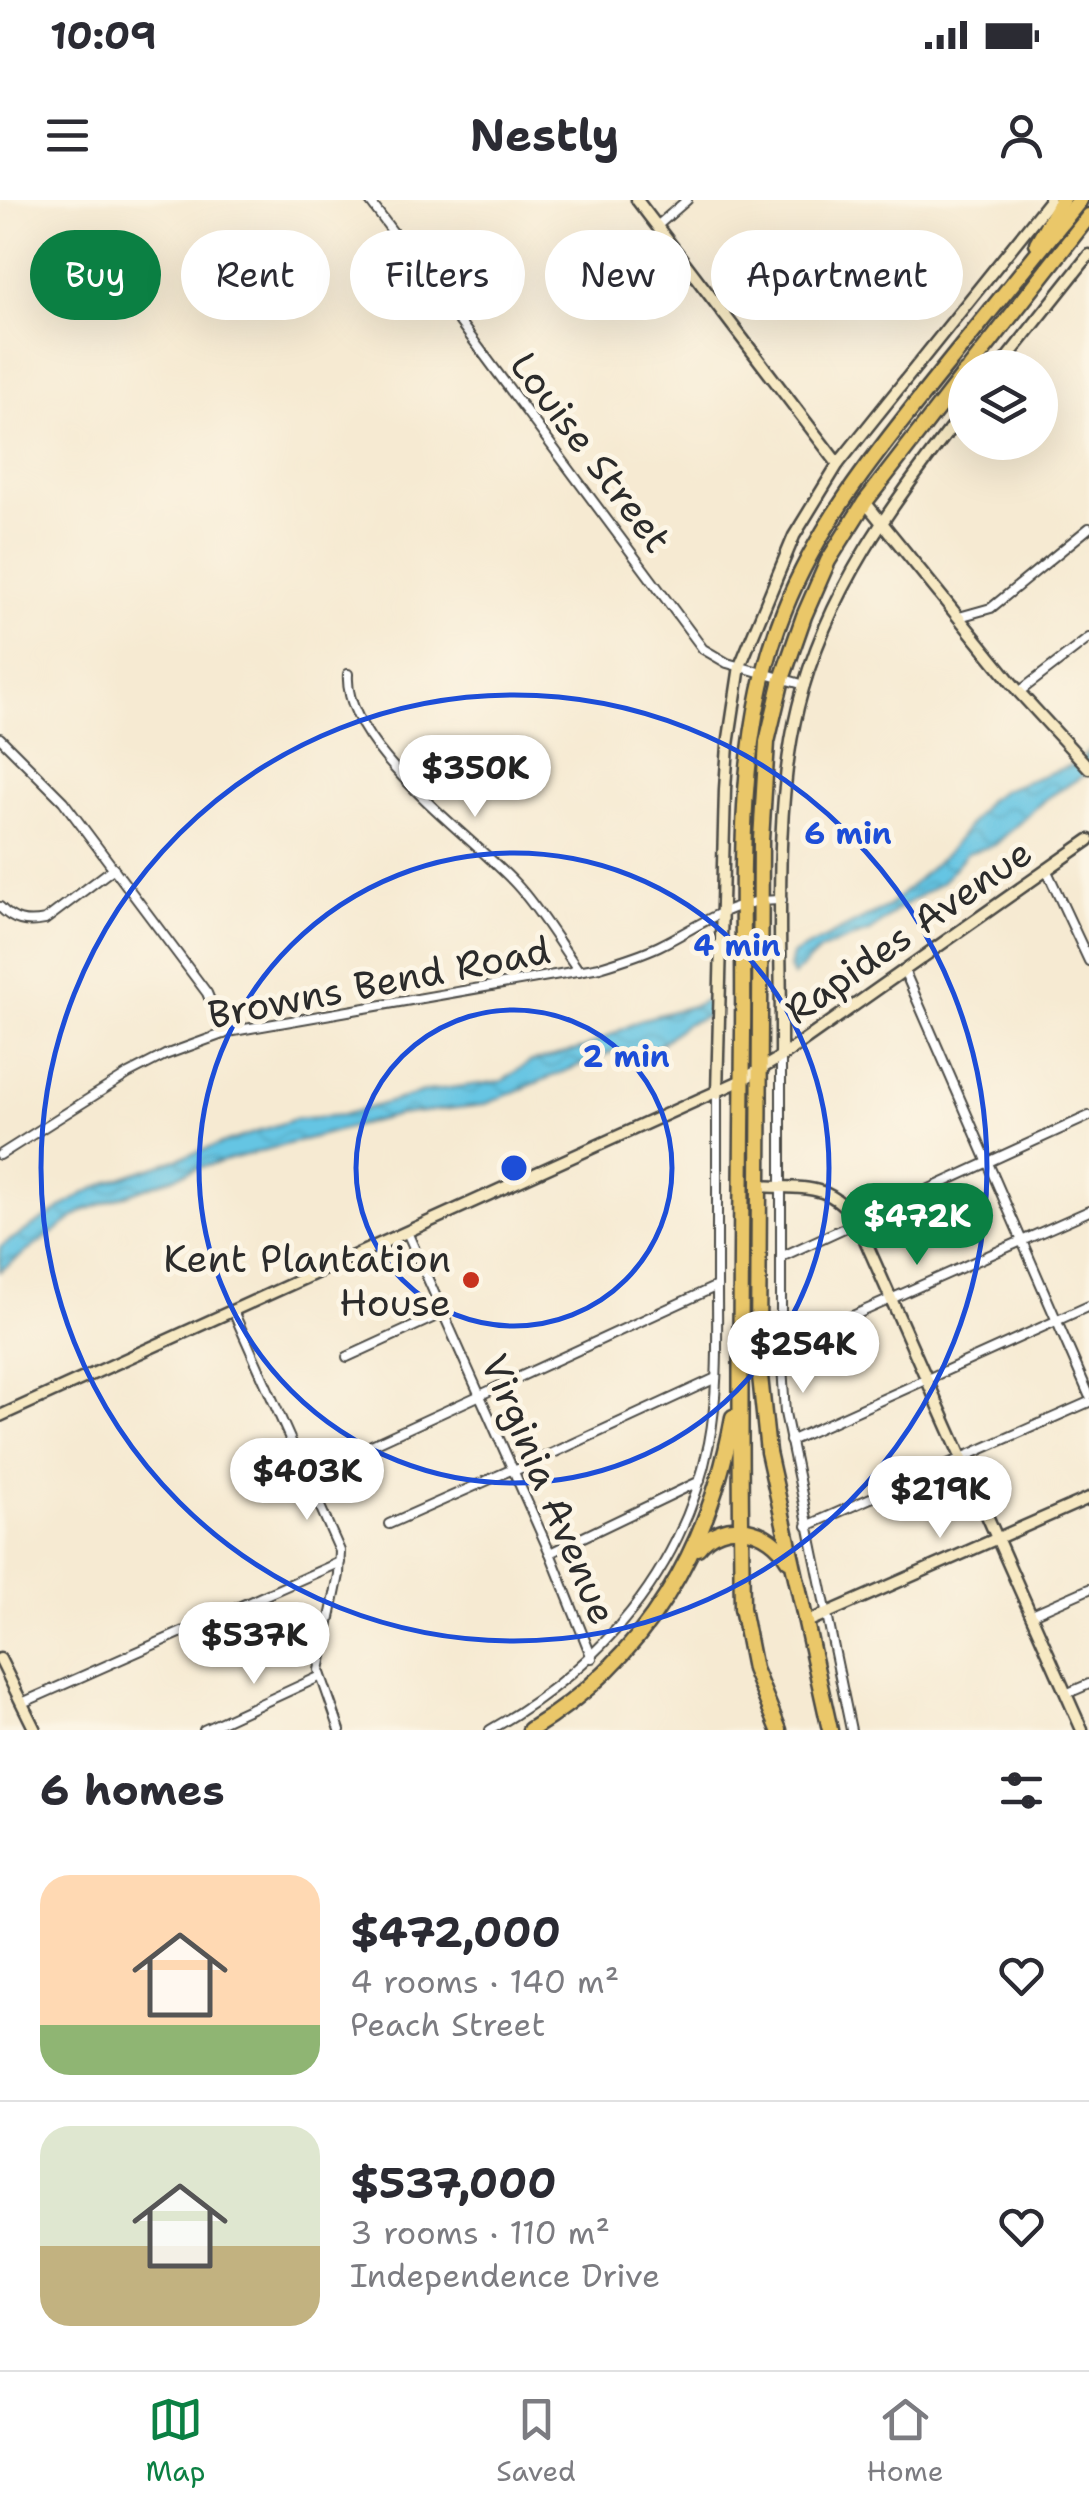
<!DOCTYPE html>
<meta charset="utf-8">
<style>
:root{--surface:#fff;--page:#f7f7f7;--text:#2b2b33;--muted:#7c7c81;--line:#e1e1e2;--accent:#0b8043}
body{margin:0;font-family:"Shantell Sans",sans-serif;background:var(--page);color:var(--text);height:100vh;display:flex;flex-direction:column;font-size:38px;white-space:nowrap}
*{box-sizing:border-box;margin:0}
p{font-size:32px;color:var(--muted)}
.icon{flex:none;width:55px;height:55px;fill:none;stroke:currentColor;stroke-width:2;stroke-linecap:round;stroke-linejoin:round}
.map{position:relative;height:1530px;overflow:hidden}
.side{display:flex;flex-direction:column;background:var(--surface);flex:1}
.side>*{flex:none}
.banner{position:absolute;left:30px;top:30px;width:1030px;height:90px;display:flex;gap:20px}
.buttons{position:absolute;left:948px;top:150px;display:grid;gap:20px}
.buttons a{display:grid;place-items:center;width:110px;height:110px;border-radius:50%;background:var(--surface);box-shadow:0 10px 40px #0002;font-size:50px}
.price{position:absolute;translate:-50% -85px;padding:0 22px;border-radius:35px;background:#fff;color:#222;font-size:32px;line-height:65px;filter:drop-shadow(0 2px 5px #0008)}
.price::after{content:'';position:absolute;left:50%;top:60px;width:30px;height:22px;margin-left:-15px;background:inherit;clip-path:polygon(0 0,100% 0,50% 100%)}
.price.selected{background:var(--accent);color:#fff}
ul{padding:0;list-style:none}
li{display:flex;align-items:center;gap:30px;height:250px;padding:0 40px}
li+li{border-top:2px solid var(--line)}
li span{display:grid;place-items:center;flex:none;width:280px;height:200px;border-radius:30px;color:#555}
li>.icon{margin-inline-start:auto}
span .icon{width:120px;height:120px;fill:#fffc;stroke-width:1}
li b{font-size:42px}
h2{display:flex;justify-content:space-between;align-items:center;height:120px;padding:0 40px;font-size:42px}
.chip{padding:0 35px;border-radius:45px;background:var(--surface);box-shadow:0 10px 40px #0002;font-size:35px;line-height:90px}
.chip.selected{background:var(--accent);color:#fff}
.status{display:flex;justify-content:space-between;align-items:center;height:70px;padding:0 50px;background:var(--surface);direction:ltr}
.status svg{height:28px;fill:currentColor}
header{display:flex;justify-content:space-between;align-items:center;height:130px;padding:0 40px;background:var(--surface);font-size:45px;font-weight:700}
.tab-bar{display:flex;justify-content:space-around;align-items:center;height:140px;border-top:2px solid var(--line);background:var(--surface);font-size:28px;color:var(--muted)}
.tab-bar a{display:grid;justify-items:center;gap:5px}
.tab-bar .selected{color:var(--accent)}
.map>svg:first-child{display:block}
.water{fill:url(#water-waves);stroke:#487887;stroke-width:2.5}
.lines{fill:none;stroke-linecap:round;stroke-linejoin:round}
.street-casing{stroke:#494844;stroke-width:12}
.secondary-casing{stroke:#494844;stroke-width:15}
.highway-casing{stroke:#494844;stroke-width:19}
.street{stroke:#fff;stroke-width:8}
.secondary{stroke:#f7e9c3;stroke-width:10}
.highway{stroke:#eac769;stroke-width:14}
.ring{fill:none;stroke:#1d4ed8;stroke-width:5}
.poi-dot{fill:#c8321e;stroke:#fcf5e5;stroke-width:4}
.labels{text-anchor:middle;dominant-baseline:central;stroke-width:10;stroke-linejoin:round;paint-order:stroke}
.street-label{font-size:38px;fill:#2b2b2b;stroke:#fcf5e5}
.poi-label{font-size:38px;fill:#2b2b2b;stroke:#fcf5e5;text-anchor:end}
.centre{fill:#1d4ed8;stroke:#fcf5e5;stroke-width:5}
.ring-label{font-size:30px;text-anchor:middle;font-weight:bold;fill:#1d4ed8;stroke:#fcf5e5;stroke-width:10;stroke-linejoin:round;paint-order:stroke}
</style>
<div class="status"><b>10:09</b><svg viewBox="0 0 49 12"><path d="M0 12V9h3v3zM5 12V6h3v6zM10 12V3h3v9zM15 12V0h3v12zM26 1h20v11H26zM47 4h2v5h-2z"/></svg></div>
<header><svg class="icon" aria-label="menu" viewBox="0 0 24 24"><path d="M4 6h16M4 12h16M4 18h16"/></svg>Nestly<svg class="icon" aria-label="person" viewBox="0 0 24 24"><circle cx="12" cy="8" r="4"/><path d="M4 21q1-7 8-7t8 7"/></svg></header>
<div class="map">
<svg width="1089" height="1530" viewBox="0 0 1089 1530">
<defs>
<pattern id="water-waves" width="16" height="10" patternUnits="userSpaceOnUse" patternTransform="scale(2.5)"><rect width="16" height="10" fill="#65c5e3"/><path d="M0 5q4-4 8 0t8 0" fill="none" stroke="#58a9c3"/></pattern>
</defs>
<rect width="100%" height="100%" fill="#fcf5e5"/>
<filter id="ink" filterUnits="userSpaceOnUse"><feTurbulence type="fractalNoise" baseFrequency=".01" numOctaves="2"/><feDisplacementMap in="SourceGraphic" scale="20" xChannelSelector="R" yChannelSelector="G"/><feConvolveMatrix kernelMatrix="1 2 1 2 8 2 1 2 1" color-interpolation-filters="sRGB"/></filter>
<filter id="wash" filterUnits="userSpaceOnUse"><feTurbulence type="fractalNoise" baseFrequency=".0048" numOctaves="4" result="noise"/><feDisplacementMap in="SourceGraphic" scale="40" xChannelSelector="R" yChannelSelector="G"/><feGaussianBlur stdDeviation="2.25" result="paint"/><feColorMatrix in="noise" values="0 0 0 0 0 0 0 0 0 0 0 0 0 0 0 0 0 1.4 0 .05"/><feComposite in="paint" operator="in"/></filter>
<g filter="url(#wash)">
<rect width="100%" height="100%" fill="#f6ead2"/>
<g class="water">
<path d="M 1089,551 L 1089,572 L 1044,600 L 995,645 L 967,653 L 942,682 L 895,711 L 871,731 L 820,750 L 793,776 L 789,768 L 792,755 L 890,705 L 949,651 L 987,601 L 1003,590 L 1077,563 Z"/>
<path d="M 714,795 L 715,814 L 685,824 L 657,847 L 611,852 L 483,905 L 397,915 L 201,967 L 83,1011 L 0,1071 L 0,1047 L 83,994 L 109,982 L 295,919 L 343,915 L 428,891 L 502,881 L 530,862 L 584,848 L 643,819 L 696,805 Z"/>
</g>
</g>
<g filter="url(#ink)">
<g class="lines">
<defs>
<g id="street">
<path d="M 369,0 L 703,449 L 727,463 L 805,485"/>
<path d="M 657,26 L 687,0"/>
<path d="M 959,417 L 991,408 L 1089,328"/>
<path d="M 348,474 C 343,547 470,634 516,684 C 540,710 559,743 579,771"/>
<path d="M 1019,492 L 1089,438"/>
<path d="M 0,538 L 63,601 L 207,793 L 224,834"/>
<path d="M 1046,669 L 1089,761"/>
<path d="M 0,707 C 13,721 26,724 45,720 L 114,668"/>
<path d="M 904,770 L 1089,1195"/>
<path d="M 781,857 L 781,1150 L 785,1213 L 851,1530"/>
<path d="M 0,955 L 128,874 L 165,855 L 228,832 L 600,767 C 620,761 640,755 659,746 C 704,724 730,699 782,700"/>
<path d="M 407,1032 L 550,1353 L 592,1458"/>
<path d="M 781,1057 L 1089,916"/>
<path d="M 233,1111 L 340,1351 L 339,1375 L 319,1470 L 340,1530"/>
<path d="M 347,1157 L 443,1113"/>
<path d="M 760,1157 L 1089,1011"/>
<path d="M 790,1241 L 1089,1106"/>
<path d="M 363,1249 L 717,1086"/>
<path d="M 514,1271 L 716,1178"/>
<path d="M 389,1324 L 513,1269"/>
<path d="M 807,1326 L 1089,1202"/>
<path d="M 550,1353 L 700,1281"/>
<path d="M 1030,1415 L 1089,1389"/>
<path d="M 1066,1494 L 1089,1484"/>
<path d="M 22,1503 L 340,1362"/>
<path d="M 204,1530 L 319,1477"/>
<path d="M 490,1530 C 600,1468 684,1370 709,1243 C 719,1191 717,1137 717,1084 C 717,1020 717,957 717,893"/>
</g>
<g id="secondary">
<path d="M 637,0 L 838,264"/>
<path d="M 999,168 L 1089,55"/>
<path d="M 865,302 L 1019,492 L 1089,568"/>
<path d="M 781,857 C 782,747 772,613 798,507 C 826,393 893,301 965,210"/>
<path d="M 717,893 L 725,589 L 728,545 L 740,466 L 794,336 L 838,264 L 1050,0"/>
<path d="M 759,986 C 802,989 830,981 857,1022 L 1082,1530"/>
<path d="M 0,1216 L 742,880 L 781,857 L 1089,640"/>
<path d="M 807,1422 L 1089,1298"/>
<path d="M 0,1459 L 35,1530"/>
</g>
<g id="highway">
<path d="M 1037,43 L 1062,0"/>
<path d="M 970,168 L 1089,16"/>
<path d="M 698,1348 C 723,1316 770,1327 788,1360"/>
<path d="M 530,1530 C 646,1460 710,1347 733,1217"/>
<path d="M 779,1530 L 754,1469 L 742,1408 C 739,1216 741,1024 743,831 C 745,692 731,543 784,411 C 819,322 878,251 937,177 C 985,118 1033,59 1080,0"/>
<path d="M 830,1530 L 768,1252 L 758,1157 L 761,640 L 767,542 L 782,479 L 804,416 L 828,361 L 865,302 L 965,173"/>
</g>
</defs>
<use href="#street" class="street-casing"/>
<use href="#secondary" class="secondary-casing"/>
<use href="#highway" class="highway-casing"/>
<use href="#street" class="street"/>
<use href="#secondary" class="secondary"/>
<use href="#highway" class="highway"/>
</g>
</g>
<g class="ring">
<circle cx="514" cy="968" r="158"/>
<circle cx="514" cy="968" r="315"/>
<circle cx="514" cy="968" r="473"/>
</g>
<circle class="poi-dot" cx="471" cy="1080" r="10"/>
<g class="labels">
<g class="street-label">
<text transform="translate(591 252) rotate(53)">Louise Street</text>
<text transform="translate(908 731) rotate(-35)">Rapides Avenue</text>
<text transform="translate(379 782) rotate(-11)">Browns Bend Road</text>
<text transform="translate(549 1289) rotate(67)">Virginia Avenue</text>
</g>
<g class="poi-label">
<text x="451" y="1058">Kent Plantation<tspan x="451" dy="44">House</tspan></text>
</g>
</g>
<circle cx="514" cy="968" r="15" class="centre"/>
<g class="ring-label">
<text x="848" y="644">6 min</text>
<text x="737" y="756">4 min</text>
<text x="626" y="867">2 min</text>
</g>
</svg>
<div class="buttons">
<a><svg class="icon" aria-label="layers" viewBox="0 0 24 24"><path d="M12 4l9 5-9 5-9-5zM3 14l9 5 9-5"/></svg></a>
</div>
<b class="price" style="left:475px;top:620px">$350K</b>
<b class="price selected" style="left:917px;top:1068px">$472K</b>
<b class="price" style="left:803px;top:1196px">$254K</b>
<b class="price" style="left:307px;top:1323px">$403K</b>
<b class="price" style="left:940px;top:1341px">$219K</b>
<b class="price" style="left:254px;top:1487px">$537K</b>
<div class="banner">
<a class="chip selected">Buy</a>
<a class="chip">Rent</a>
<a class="chip">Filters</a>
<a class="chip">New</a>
<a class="chip">Apartment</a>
</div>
</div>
<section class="side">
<h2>6 homes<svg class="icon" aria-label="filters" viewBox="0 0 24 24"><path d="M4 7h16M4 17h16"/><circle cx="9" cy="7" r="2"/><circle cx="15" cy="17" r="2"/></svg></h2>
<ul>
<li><span style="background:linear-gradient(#ffd9b3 75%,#8fb573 0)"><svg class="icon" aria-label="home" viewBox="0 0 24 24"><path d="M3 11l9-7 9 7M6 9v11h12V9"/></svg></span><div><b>$472,000</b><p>4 rooms · 140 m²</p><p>Peach Street</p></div><svg class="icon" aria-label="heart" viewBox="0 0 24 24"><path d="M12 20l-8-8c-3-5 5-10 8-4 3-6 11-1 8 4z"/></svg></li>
<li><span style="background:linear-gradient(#dfe7d0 60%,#c2b280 0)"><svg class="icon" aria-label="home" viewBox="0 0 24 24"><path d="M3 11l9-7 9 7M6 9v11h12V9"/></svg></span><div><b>$537,000</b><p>3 rooms · 110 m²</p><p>Independence Drive</p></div><svg class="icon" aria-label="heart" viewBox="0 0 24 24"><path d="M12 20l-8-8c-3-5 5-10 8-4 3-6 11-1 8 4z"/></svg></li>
</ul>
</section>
<nav class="tab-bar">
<a class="selected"><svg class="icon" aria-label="map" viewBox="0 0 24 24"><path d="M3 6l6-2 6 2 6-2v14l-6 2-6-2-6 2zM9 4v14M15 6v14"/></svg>Map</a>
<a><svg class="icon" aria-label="saved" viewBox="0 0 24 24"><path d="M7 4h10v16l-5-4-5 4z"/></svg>Saved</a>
<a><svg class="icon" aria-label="home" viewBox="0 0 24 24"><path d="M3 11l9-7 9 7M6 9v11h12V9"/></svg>Home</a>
</nav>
